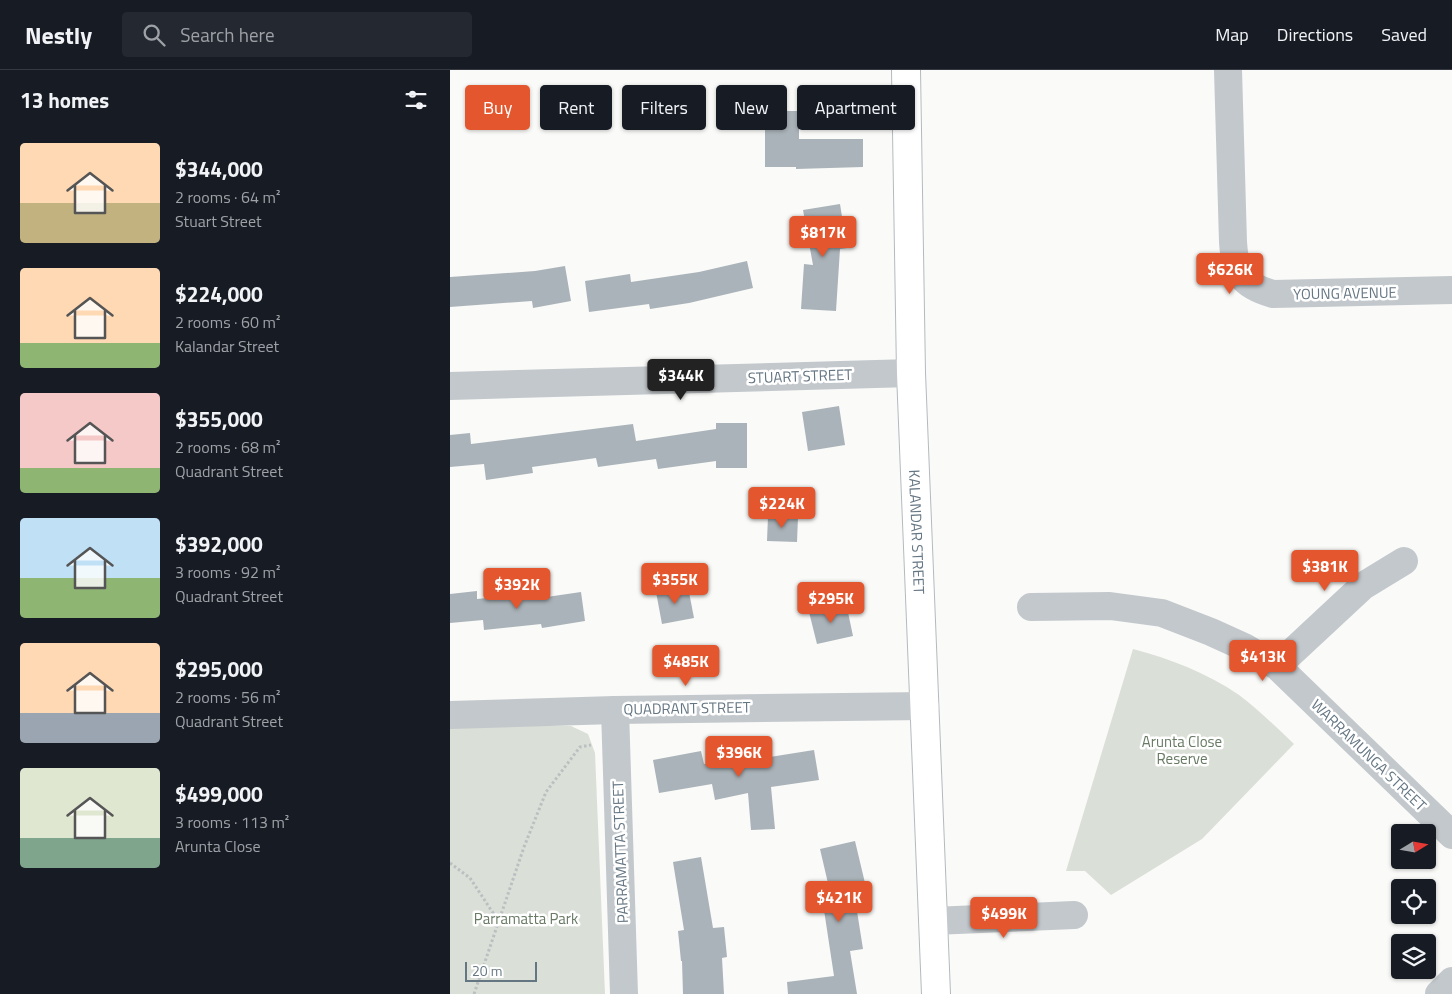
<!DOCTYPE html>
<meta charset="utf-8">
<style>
:root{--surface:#171b24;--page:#242831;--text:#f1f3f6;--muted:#9ea1a6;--line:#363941;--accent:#e4572e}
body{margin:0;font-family:"Titillium Web",sans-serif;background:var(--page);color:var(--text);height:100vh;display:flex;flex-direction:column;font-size:19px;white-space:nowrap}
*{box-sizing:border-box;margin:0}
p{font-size:16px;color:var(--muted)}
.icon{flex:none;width:28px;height:28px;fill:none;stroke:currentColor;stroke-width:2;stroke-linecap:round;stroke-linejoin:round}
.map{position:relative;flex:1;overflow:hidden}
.drawer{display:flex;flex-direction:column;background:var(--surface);width:450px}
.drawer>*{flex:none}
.banner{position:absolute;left:15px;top:15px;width:475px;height:45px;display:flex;gap:10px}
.needle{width:32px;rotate:79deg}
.controls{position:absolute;left:941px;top:754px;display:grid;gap:10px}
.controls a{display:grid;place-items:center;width:45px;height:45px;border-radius:5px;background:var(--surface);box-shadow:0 1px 4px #0004;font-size:25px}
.scale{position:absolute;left:15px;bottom:12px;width:72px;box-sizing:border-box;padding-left:5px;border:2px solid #657683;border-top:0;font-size:14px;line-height:18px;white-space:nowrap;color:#657683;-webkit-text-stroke:4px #fff;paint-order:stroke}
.price{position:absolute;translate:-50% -42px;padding:0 11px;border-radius:5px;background:var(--accent);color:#fff;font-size:16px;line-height:32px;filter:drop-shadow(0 1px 2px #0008)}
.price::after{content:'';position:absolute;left:50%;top:30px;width:15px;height:11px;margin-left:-8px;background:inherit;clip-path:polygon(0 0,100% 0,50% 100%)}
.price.on{background:#222;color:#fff}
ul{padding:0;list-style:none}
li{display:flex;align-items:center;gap:15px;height:125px;padding:0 20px}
li span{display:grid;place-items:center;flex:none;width:140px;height:100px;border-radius:5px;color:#555}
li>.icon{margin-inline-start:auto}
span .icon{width:60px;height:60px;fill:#fffc;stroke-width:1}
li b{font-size:21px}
h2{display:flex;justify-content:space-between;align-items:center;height:60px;padding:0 20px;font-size:21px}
.chip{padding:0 18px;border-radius:5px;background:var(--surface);box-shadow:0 1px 4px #0004;font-size:18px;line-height:45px}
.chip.on{background:var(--accent);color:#fff}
header{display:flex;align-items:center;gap:30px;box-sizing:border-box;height:70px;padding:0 25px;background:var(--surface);border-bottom:1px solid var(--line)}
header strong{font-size:24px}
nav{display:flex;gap:28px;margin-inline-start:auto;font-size:18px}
.search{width:350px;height:45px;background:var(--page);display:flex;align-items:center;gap:12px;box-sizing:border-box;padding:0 18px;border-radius:5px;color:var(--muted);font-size:19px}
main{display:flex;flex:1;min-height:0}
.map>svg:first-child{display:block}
.green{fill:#dadfd7}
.building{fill:#aab3b9}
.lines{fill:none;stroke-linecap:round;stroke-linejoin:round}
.secondary-casing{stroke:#b3babf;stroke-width:30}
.path{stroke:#bbbfc2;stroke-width:3;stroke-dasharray:2.5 2.5;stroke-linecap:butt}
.street{stroke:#c3c8cc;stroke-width:28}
.secondary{stroke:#fff;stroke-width:28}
.labels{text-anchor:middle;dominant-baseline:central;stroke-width:5;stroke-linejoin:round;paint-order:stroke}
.street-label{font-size:15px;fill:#657683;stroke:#fff}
.park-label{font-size:15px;fill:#687a64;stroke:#fff}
</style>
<header>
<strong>Nestly</strong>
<div class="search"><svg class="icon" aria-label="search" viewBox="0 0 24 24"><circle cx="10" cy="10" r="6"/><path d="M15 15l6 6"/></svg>Search here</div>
<nav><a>Map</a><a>Directions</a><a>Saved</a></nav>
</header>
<main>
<section class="drawer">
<h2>13 homes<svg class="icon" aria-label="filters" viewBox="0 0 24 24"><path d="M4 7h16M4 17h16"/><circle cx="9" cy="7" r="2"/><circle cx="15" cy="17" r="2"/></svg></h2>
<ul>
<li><span style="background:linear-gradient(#ffd9b3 60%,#c2b280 0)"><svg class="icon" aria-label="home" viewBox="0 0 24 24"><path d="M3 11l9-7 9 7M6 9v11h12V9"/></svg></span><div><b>$344,000</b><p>2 rooms · 64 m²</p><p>Stuart Street</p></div></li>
<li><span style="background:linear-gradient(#ffd9b3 75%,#8fb573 0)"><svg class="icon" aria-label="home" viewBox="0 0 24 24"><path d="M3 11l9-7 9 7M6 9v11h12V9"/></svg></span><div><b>$224,000</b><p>2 rooms · 60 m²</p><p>Kalandar Street</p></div></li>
<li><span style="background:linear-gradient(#f6c9c9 75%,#8fb573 0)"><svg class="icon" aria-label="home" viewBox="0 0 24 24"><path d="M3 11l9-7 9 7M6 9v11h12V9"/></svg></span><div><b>$355,000</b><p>2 rooms · 68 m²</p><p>Quadrant Street</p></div></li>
<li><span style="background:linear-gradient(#bfe0f5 60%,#8fb573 0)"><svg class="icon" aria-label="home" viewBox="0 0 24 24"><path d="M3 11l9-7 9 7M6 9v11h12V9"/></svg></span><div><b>$392,000</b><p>3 rooms · 92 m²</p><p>Quadrant Street</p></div></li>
<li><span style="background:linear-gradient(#ffd9b3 70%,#9aa5b1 0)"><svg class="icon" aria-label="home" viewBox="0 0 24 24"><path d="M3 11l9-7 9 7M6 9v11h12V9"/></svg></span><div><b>$295,000</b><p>2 rooms · 56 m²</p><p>Quadrant Street</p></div></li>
<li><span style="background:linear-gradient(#dfe7d0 70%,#7fa58c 0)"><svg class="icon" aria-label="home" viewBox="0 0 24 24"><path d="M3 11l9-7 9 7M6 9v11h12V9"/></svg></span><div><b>$499,000</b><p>3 rooms · 113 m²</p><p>Arunta Close</p></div></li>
</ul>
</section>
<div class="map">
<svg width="1002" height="924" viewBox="0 0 1002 924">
<rect width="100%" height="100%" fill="#fafaf8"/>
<g class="green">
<path d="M 683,579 C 721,589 757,603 789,625 C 808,639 826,657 844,674 L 752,769 L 661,825 L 635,801 L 616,801 Z"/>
<path d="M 71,655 L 121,656 L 138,664 L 145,683 L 155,924 L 0,924 L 0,658 Z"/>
</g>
<g class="building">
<path d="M 315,41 L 349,41 L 349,69 L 413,69 L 413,97 L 346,99 L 346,97 L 315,97 Z"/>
<path d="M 390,134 L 397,178 L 390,179 L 386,241 L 351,239 L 354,194 L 363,195 L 353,140 Z"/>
<path d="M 297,191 L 303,218 L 239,233 L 200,239 L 199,234 L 139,242 L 135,211 L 180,204 L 181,212 L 249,202 Z"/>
<path d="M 115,196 L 121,231 L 83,238 L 82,231 L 0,237 L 0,207 L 85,201 Z"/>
<path d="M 389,336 L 395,375 L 358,381 L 352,342 Z"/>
<path d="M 266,353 L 297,353 L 297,398 L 266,398 L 266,391 L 208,399 L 206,389 L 148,397 L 146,388 L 82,397 L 83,403 L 36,410 L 34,394 L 0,397 L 0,365 L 20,363 L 21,374 L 183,354 L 186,371 L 266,359 Z"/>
<path d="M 318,446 L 348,447 L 347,472 L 317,471 Z"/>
<path d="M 238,517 L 244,548 L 212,554 L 206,522 Z"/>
<path d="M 27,521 L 27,529 L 75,524 L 76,530 L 131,522 L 135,551 L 92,558 L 91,554 L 34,560 L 33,550 L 0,553 L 0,524 Z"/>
<path d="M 396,533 L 403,566 L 367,574 L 359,542 Z"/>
<path d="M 364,680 L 369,710 L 321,717 L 325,759 L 301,760 L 298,723 L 265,730 L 262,714 L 209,723 L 203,690 L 251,681 L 254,694 L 299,685 L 300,690 Z"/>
<path d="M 405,771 L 415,813 L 403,816 L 413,879 L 400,881 L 407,924 L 338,924 L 337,912 L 384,906 L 374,840 L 384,839 L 370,779 Z"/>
<path d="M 251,787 L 263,858 L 274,857 L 277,887 L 272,888 L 274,924 L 233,924 L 232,891 L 231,891 L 228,861 L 234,860 L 223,792 Z"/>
</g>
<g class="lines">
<defs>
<g id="secondary">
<path id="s1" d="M 456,0 L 461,303 L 486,924"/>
</g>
</defs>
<use href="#secondary" class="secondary-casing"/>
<g class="path">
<path d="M 0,793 L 20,808 L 49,852"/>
<path d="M 24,924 L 74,777 L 96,722 L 130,677 L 141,675"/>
</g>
<g class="street">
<path d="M 778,0 L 783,172 C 785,204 792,215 823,224 L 1002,220"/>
<path d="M 0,316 L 461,303"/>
<path d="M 581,537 L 660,536 L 712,543 L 761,562 L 794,577 L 827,596 L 1002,765"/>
<path d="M 827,596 L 913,516 L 954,491"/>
<path d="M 165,640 L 174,924"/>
<path d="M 0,645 L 165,640 L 475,636"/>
<path d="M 483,851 L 624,845"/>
<path d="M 989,924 L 1002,911"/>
</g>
<use href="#secondary" class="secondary"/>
</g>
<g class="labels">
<g class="street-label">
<text transform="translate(895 223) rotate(-1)">YOUNG AVENUE</text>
<text transform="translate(350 306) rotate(-2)">STUART STREET</text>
<text stroke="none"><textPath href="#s1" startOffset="462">KALANDAR STREET</textPath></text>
<text transform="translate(237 638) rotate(-1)">QUADRANT STREET</text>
<text transform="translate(919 685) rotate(44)">WARRAMUNGA STREET</text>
<text transform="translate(170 782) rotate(-92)">PARRAMATTA STREET</text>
</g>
<g class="park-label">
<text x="732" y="671">Arunta Close<tspan x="732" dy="17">Reserve</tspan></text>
<text x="76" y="848">Parramatta Park</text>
</g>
</g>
</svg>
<div class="controls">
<a><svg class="needle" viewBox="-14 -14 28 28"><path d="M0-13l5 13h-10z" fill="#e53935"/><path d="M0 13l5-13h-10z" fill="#9ea1a6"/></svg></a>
<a><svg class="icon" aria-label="locate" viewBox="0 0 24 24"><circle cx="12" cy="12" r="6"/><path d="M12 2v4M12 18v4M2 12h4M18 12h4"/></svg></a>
<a><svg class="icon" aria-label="layers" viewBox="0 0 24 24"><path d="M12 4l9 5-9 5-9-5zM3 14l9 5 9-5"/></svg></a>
</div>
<div class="scale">20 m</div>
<b class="price" style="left:373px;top:188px">$817K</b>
<b class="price" style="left:780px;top:225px">$626K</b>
<b class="price on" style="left:231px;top:331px">$344K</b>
<b class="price" style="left:332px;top:459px">$224K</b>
<b class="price" style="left:875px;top:522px">$381K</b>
<b class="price" style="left:225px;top:535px">$355K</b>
<b class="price" style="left:67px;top:540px">$392K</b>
<b class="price" style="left:381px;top:554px">$295K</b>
<b class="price" style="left:813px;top:612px">$413K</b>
<b class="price" style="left:236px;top:617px">$485K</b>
<b class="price" style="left:289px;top:708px">$396K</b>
<b class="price" style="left:389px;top:853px">$421K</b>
<b class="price" style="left:554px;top:869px">$499K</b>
<div class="banner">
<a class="chip on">Buy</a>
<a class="chip">Rent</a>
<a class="chip">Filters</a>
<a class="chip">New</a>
<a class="chip">Apartment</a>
</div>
</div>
</main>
